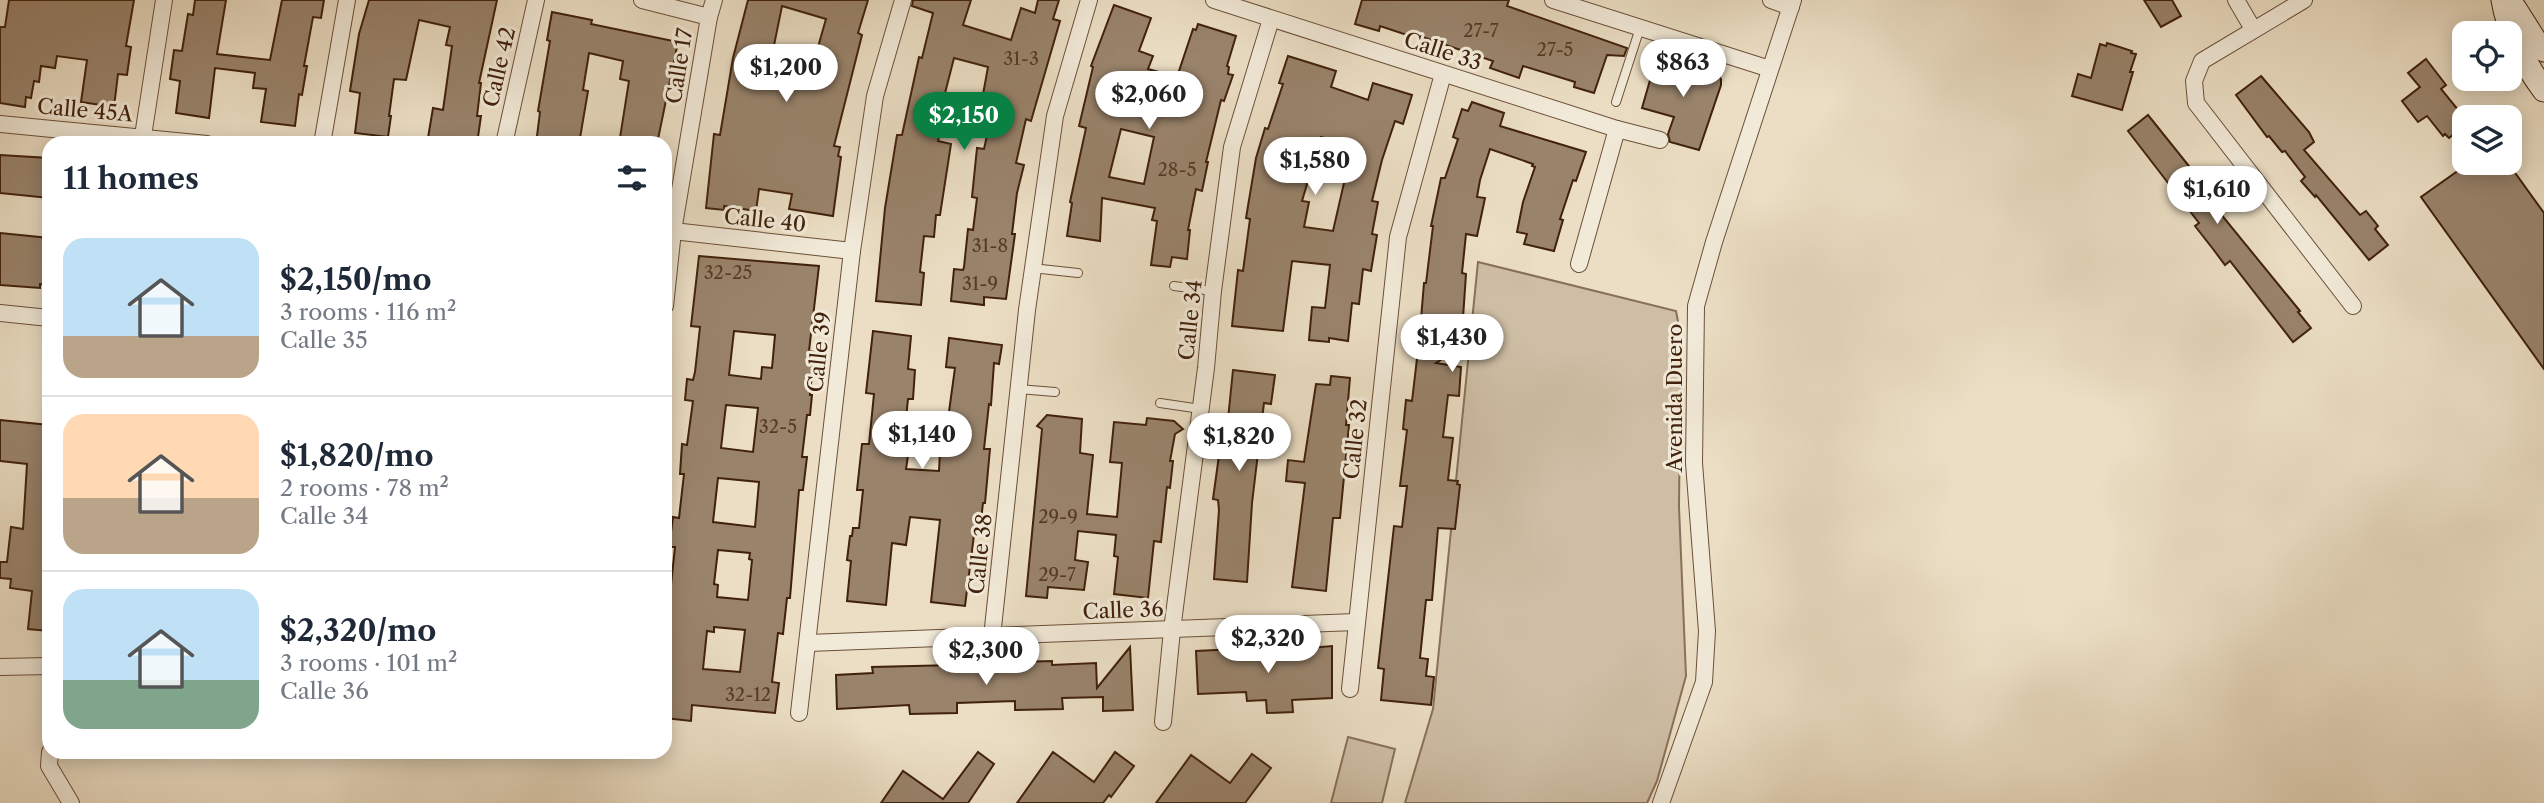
<!DOCTYPE html>
<meta charset="utf-8">
<style>
:root{--surface:#fff;--page:#f2f2f3;--text:#1f2937;--muted:#747a83;--line:#e0e1e3;--accent:#0b8043}
body{margin:0;font-family:"Libre Caslon Text",serif;background:var(--page);color:var(--text);height:100vh;display:flex;flex-direction:column;font-size:26px;white-space:nowrap}
*{box-sizing:border-box;margin:0}
p{font-size:23px;color:var(--muted)}
.icon{flex:none;width:38px;height:38px;fill:none;stroke:currentColor;stroke-width:2;stroke-linecap:round;stroke-linejoin:round}
.map{position:relative;flex:1;overflow:hidden}
.panel{position:absolute;left:42px;top:136px;width:630px;height:623px;display:flex;flex-direction:column;background:var(--surface);border-radius:21px;box-shadow:0 4px 18px #0003}
.panel>*{flex:none}
.fabs{position:absolute;left:2452px;top:21px;display:grid;gap:14px}
.fabs a{display:grid;place-items:center;width:70px;height:70px;border-radius:14px;background:var(--surface);box-shadow:0 4px 18px #0003;font-size:35px}
.price{position:absolute;translate:-50% -60px;padding:0 16px;border-radius:24px;background:#fff;color:#222;font-size:23px;line-height:46px;filter:drop-shadow(0 2px 4px #0008)}
.price::after{content:'';position:absolute;left:50%;top:42px;width:21px;height:16px;margin-left:-10px;background:inherit;clip-path:polygon(0 0,100% 0,50% 100%)}
.price.selected{background:var(--accent);color:#fff}
ul{padding:0;list-style:none}
li{display:flex;align-items:center;gap:21px;height:175px;padding:0 21px}
li+li{border-top:2px solid var(--line)}
li span{display:grid;place-items:center;flex:none;width:196px;height:140px;border-radius:21px;color:#555}
li>.icon{margin-inline-start:auto}
span .icon{width:84px;height:84px;fill:#fffc;stroke-width:1}
li b{font-size:30px}
h2{display:flex;justify-content:space-between;align-items:center;height:84px;padding:0 21px;font-size:30px}
.map>svg:first-child{display:block}
.green{fill:#cebea5;stroke:#887058;stroke-width:2}
.building{fill:#99836b;stroke:#41210b;stroke-width:2;fill-rule:evenodd}
.lines{fill:none;stroke-linecap:round;stroke-linejoin:round}
.lane-casing{stroke:#6c5039;stroke-width:10}
.street-casing{stroke:#6c5039;stroke-width:18}
.secondary-casing{stroke:#41210b;stroke-width:25}
.lane{stroke:#f2ead9;stroke-width:8}
.street{stroke:#f2ead9;stroke-width:16}
.secondary{stroke:#f2ead9;stroke-width:23}
.labels{text-anchor:middle;dominant-baseline:central;stroke-width:6;stroke-linejoin:round;paint-order:stroke}
.number-label{font-size:18px;fill:#573a23}
.street-label{font-size:21px;fill:#41210b;stroke:#f2ead9}
</style>
<div class="map">
<svg width="2544" height="803" viewBox="0 0 2544 803">
<rect width="100%" height="100%" fill="#ebdec4"/>
<filter id="stains"><feTurbulence type="fractalNoise" baseFrequency=".00286" numOctaves="4"/><feColorMatrix values="0 0 0 0 .2 0 0 0 0 .09 0 0 0 0 .02 0 0 0 .5 -.17"/></filter>
<radialGradient id="worn" r=".72"><stop offset=".6" stop-color="#630" stop-opacity="0"/><stop offset="1" stop-color="#630" stop-opacity=".3"/></radialGradient>
<g class="green">
<path d="M 1478,262 L 1676,311 L 1681,337 L 1679,507 L 1686,676 L 1657,781 L 1647,803 L 1405,803 L 1433,709 Z"/>
<path d="M 1348,737 L 1395,749 L 1382,803 L 1331,803 Z"/>
</g>
<g class="building">
<path d="M 9,0 L 134,0 L 126,46 L 131,47 L 127,75 L 118,74 L 114,107 L 81,102 L 87,60 L 57,56 L 55,68 L 41,66 L 39,82 L 34,81 L 31,98 L 26,97 L 25,107 L 0,103 L 0,27 L 5,27 Z"/>
<path d="M 195,0 L 226,0 L 217,54 L 270,60 L 282,0 L 324,0 L 321,18 L 313,17 L 304,66 L 307,66 L 302,95 L 299,94 L 295,126 L 261,122 L 266,89 L 253,88 L 255,73 L 215,68 L 209,118 L 176,113 L 180,81 L 170,79 L 174,50 L 182,51 L 188,14 L 193,15 Z"/>
<path d="M 369,0 L 497,0 L 479,83 L 481,83 L 477,116 L 481,116 L 477,144 L 428,138 L 433,108 L 443,110 L 452,46 L 446,45 L 450,27 L 419,20 L 406,80 L 394,79 L 389,116 L 391,116 L 388,137 L 355,133 L 360,93 L 350,91 L 359,34 Z"/>
<path d="M 748,0 L 868,0 L 858,33 L 862,35 L 834,146 L 840,147 L 838,156 L 841,157 L 833,216 L 789,209 L 792,194 L 759,189 L 756,211 L 724,206 L 724,210 L 706,208 L 714,134 L 720,135 L 733,58 ZM 782,6 L 826,19 L 810,75 L 770,65 Z"/>
<path d="M 913,0 L 971,0 L 963,25 L 1011,40 L 1021,8 L 1035,13 L 1038,0 L 1059,0 L 1053,19 L 1060,21 L 1031,121 L 1026,119 L 1016,163 L 1024,165 L 1017,193 L 1012,234 L 1015,234 L 1006,299 L 984,297 L 984,305 L 951,301 L 954,269 L 963,270 L 964,267 L 968,229 L 973,230 L 977,198 L 972,197 L 977,148 L 984,149 L 992,113 L 980,111 L 988,67 L 954,58 L 943,101 L 947,102 L 938,141 L 951,144 L 940,215 L 936,215 L 934,237 L 924,236 L 920,272 L 924,273 L 921,305 L 876,301 L 885,208 L 897,135 L 902,135 L 919,57 L 922,58 L 933,13 L 912,6 Z"/>
<path d="M 1362,0 L 1509,0 L 1507,6 L 1627,48 L 1624,56 L 1607,55 L 1594,93 L 1574,87 L 1575,82 L 1523,66 L 1519,78 L 1490,68 L 1493,61 L 1411,33 L 1410,36 L 1380,26 L 1379,31 L 1355,24 Z"/>
<path d="M 2144,0 L 2172,0 L 2181,16 L 2161,27 Z"/>
<path d="M 1114,5 L 1151,18 L 1139,51 L 1153,56 L 1148,69 L 1177,77 L 1193,29 L 1196,30 L 1198,24 L 1236,36 L 1227,66 L 1229,67 L 1228,74 L 1233,75 L 1224,101 L 1221,100 L 1206,162 L 1208,162 L 1202,191 L 1196,189 L 1188,230 L 1190,230 L 1187,259 L 1172,257 L 1170,267 L 1151,265 L 1157,221 L 1152,220 L 1155,208 L 1102,198 L 1100,241 L 1067,236 L 1072,203 L 1070,202 L 1086,128 L 1079,126 L 1093,67 L 1091,66 ZM 1121,129 L 1154,137 L 1144,184 L 1109,177 Z"/>
<path d="M 552,12 L 592,20 L 591,24 L 678,42 L 657,144 L 619,144 L 629,81 L 620,79 L 623,61 L 589,53 L 583,90 L 588,91 L 579,144 L 536,144 L 540,112 L 538,111 L 550,41 L 547,40 Z"/>
<path d="M 2107,43 L 2132,51 L 2131,53 L 2136,54 L 2130,72 L 2133,72 L 2122,110 L 2072,96 L 2078,74 L 2091,78 L 2100,44 L 2106,46 Z"/>
<path d="M 1288,56 L 1336,71 L 1331,87 L 1368,100 L 1373,83 L 1412,95 L 1403,124 L 1395,121 L 1382,160 L 1372,201 L 1378,202 L 1372,234 L 1377,235 L 1371,271 L 1363,269 L 1359,304 L 1352,303 L 1348,341 L 1329,338 L 1329,342 L 1309,340 L 1312,307 L 1325,308 L 1330,265 L 1292,261 L 1283,331 L 1232,326 L 1238,270 L 1243,271 L 1250,219 L 1246,218 L 1256,158 L 1265,128 L 1268,129 L 1283,84 L 1279,83 ZM 1321,137 L 1352,148 L 1333,231 L 1304,227 L 1309,202 L 1302,201 Z"/>
<path d="M 1657,56 L 1717,74 L 1721,79 L 1721,85 L 1699,150 L 1670,142 L 1668,134 L 1674,117 L 1642,108 Z"/>
<path d="M 2426,59 L 2446,85 L 2441,89 L 2464,117 L 2464,126 L 2449,138 L 2445,134 L 2443,136 L 2427,116 L 2418,122 L 2402,101 L 2420,87 L 2408,73 Z"/>
<path d="M 2261,76 L 2309,132 L 2314,142 L 2304,150 L 2360,215 L 2366,211 L 2378,226 L 2375,229 L 2388,245 L 2369,260 L 2316,195 L 2315,197 L 2301,181 L 2305,177 L 2285,151 L 2282,152 L 2269,136 L 2267,137 L 2236,95 Z"/>
<path d="M 1472,102 L 1504,113 L 1500,126 L 1586,152 L 1576,181 L 1573,180 L 1560,219 L 1563,220 L 1554,251 L 1524,244 L 1527,234 L 1517,232 L 1523,202 L 1535,167 L 1532,166 L 1533,164 L 1490,149 L 1480,180 L 1477,197 L 1485,198 L 1477,236 L 1466,234 L 1462,273 L 1466,274 L 1463,318 L 1458,318 L 1452,353 L 1436,363 L 1461,367 L 1459,396 L 1448,395 L 1443,437 L 1453,438 L 1448,480 L 1458,481 L 1457,484 L 1460,485 L 1455,529 L 1438,528 L 1432,600 L 1426,600 L 1420,658 L 1428,659 L 1426,676 L 1434,677 L 1431,705 L 1381,700 L 1384,669 L 1378,668 L 1394,526 L 1402,527 L 1407,486 L 1400,486 L 1407,430 L 1403,429 L 1406,400 L 1412,401 L 1418,350 L 1412,349 L 1415,318 L 1421,319 L 1424,283 L 1426,283 L 1433,226 L 1431,226 L 1441,178 L 1445,178 L 1458,139 L 1453,137 L 1462,109 L 1468,111 Z"/>
<path d="M 2148,115 L 2221,206 L 2218,208 L 2224,218 L 2300,311 L 2298,312 L 2311,328 L 2293,342 L 2230,261 L 2225,265 L 2213,249 L 2195,226 L 2199,223 L 2128,131 Z"/>
<path d="M 0,155 L 49,158 L 49,198 L 0,193 Z"/>
<path d="M 2469,163 L 2508,163 L 2544,213 L 2544,369 L 2421,197 Z"/>
<path d="M 0,233 L 49,238 L 49,285 L 40,284 L 40,288 L 0,285 Z"/>
<path d="M 699,256 L 819,266 L 809,351 L 814,352 L 810,395 L 812,395 L 810,415 L 807,415 L 802,457 L 807,457 L 803,490 L 799,490 L 790,598 L 787,598 L 783,634 L 778,633 L 772,682 L 779,683 L 775,713 L 692,705 L 691,721 L 665,718 L 665,593 L 670,594 L 675,547 L 669,547 L 673,517 L 679,518 L 684,474 L 680,474 L 682,444 L 687,445 L 693,401 L 685,400 L 687,379 L 693,380 L 695,372 L 700,327 L 691,326 ZM 734,331 L 775,335 L 772,368 L 762,367 L 761,379 L 729,375 ZM 726,405 L 758,408 L 753,452 L 721,448 ZM 718,478 L 759,482 L 755,527 L 713,522 ZM 718,550 L 750,553 L 749,559 L 752,560 L 748,600 L 717,597 L 718,585 L 714,584 ZM 714,627 L 745,630 L 740,672 L 703,669 L 707,631 L 714,632 Z"/>
<path d="M 873,331 L 911,336 L 908,369 L 915,370 L 913,399 L 908,399 L 903,448 L 909,449 L 906,469 L 939,471 L 940,452 L 949,453 L 953,420 L 948,419 L 955,368 L 946,367 L 949,338 L 1002,345 L 999,364 L 994,363 L 991,405 L 989,404 L 984,449 L 990,449 L 985,503 L 983,503 L 981,520 L 976,519 L 965,606 L 931,602 L 940,520 L 910,517 L 906,545 L 892,543 L 886,605 L 847,601 L 851,561 L 847,560 L 850,536 L 852,536 L 853,528 L 859,528 L 863,490 L 857,490 L 862,444 L 869,444 L 874,394 L 866,393 Z"/>
<path d="M 1233,370 L 1275,375 L 1271,404 L 1264,403 L 1252,503 L 1247,582 L 1214,579 L 1219,510 L 1218,500 L 1213,499 L 1220,448 L 1225,449 Z"/>
<path d="M 1331,376 L 1350,378 L 1346,425 L 1349,425 L 1340,518 L 1333,518 L 1326,591 L 1292,587 L 1305,483 L 1286,481 L 1288,460 L 1304,462 L 1316,384 L 1330,385 Z"/>
<path d="M 1047,415 L 1082,419 L 1080,453 L 1093,455 L 1087,514 L 1117,517 L 1122,463 L 1110,462 L 1114,422 L 1146,425 L 1147,418 L 1174,421 L 1183,429 L 1175,434 L 1170,461 L 1173,461 L 1170,488 L 1167,487 L 1161,542 L 1154,541 L 1148,598 L 1114,594 L 1118,557 L 1114,556 L 1116,535 L 1078,531 L 1075,560 L 1088,562 L 1084,590 L 1048,587 L 1047,598 L 1026,596 L 1042,429 L 1037,426 Z"/>
<path d="M 0,420 L 49,425 L 49,631 L 28,629 L 32,591 L 10,588 L 11,579 L 0,578 L 0,562 L 7,562 L 11,527 L 23,529 L 27,464 L 0,461 Z"/>
<path d="M 1332,646 L 1332,698 L 1292,700 L 1293,712 L 1267,713 L 1266,700 L 1247,701 L 1246,692 L 1198,694 L 1196,651 L 1236,649 L 1236,654 Z"/>
<path d="M 1130,647 L 1133,710 L 1103,711 L 1103,697 L 1062,698 L 1063,709 L 1015,710 L 1015,701 L 957,703 L 957,713 L 910,714 L 909,705 L 837,709 L 836,675 L 873,673 L 872,667 L 955,665 L 956,670 L 1014,667 L 1013,662 L 1052,661 L 1052,665 L 1096,663 L 1097,688 Z"/>
<path d="M 978,752 L 994,764 L 968,803 L 881,803 L 903,771 L 943,799 Z"/>
<path d="M 1053,752 L 1094,782 L 1115,752 L 1134,766 L 1111,797 L 1109,795 L 1103,803 L 1017,803 Z"/>
<path d="M 1252,754 L 1271,768 L 1245,803 L 1156,803 L 1191,755 L 1230,783 Z"/>
</g>
<g class="lines">
<defs>
<g id="lane">
<path d="M 1616,102 L 1640,28"/>
<path d="M 1032,268 L 1078,273"/>
<path d="M 1174,286 L 1213,291"/>
<path d="M 1018,389 L 1055,392"/>
<path d="M 1160,403 L 1201,409"/>
</g>
<g id="street">
<path d="M 642,0 L 709,17"/>
<path d="M 1214,0 L 1617,129 L 1660,140"/>
<path d="M 1553,0 L 1770,69"/>
<path d="M 1771,0 L 1791,7"/>
<path d="M 2236,0 L 2253,29"/>
<path d="M 2304,0 L 2202,61 L 2194,81 L 2196,103 L 2353,306"/>
<path d="M 0,124 L 207,144"/>
<path d="M 143,136 L 164,0"/>
<path d="M 322,144 L 347,0"/>
<path d="M 504,144 L 536,0"/>
<path d="M 673,231 L 852,251"/>
<path d="M 1579,264 L 1617,129"/>
<path d="M 665,306 L 673,231 L 709,17 L 714,0"/>
<path d="M 0,313 L 49,318"/>
<path d="M 992,637 L 1027,310 L 1055,116 L 1089,0"/>
<path d="M 808,643 L 1356,622"/>
<path d="M 0,667 L 49,666"/>
<path d="M 1350,689 L 1398,237 L 1443,74"/>
<path d="M 799,713 L 852,251 L 875,96 L 903,0"/>
<path d="M 1163,722 L 1172,630 L 1206,368 L 1213,291 L 1232,147 L 1271,19"/>
<path d="M 50,752 L 49,766 L 71,803"/>
<path d="M 1661,803 L 1704,682 L 1707,631 L 1694,463 L 1696,306 L 1714,242 L 1793,0"/>
</g>
<g id="secondary">
<path d="M 2503,0 C 2509,34 2523,62 2544,90"/>
<path d="M 2510,1 L 2536,42 L 2544,50"/>
</g>
</defs>
<use href="#lane" class="lane-casing"/>
<use href="#street" class="street-casing"/>
<use href="#secondary" class="secondary-casing"/>
<use href="#lane" class="lane"/>
<use href="#street" class="street"/>
<use href="#secondary" class="secondary"/>
</g>
<g class="labels">
<g class="number-label">
<text x="1481" y="31">27-7</text>
<text x="1555" y="50">27-5</text>
<text x="1021" y="59">31-3</text>
<text x="1177" y="170">28-5</text>
<text x="990" y="246">31-8</text>
<text x="728" y="273">32-25</text>
<text x="980" y="284">31-9</text>
<text x="778" y="427">32-5</text>
<text x="1058" y="517">29-9</text>
<text x="1057" y="575">29-7</text>
<text x="748" y="695">32-12</text>
</g>
<g class="street-label">
<text transform="translate(1443 51) rotate(18)">Calle 33</text>
<text transform="translate(679 66) rotate(-81)">Calle 17</text>
<text transform="translate(499 67) rotate(-77)">Calle 42</text>
<text transform="translate(85 110) rotate(5)">Calle 45A</text>
<text transform="translate(765 220) rotate(6)">Calle 40</text>
<text transform="translate(1190 320) rotate(-84)">Calle 34</text>
<text transform="translate(819 352) rotate(-84)">Calle 39</text>
<text transform="translate(1674 398) rotate(-90)">Avenida Duero</text>
<text transform="translate(1355 439) rotate(-84)">Calle 32</text>
<text transform="translate(980 554) rotate(-84)">Calle 38</text>
<text transform="translate(1123 610) rotate(-2)">Calle 36</text>
</g>
</g>
<rect width="100%" height="100%" filter="url(#stains)"/>
<rect width="100%" height="100%" fill="url(#worn)"/>
</svg>
<div class="fabs">
<a><svg class="icon" aria-label="locate" viewBox="0 0 24 24"><circle cx="12" cy="12" r="6"/><path d="M12 2v4M12 18v4M2 12h4M18 12h4"/></svg></a>
<a><svg class="icon" aria-label="layers" viewBox="0 0 24 24"><path d="M12 4l9 5-9 5-9-5zM3 14l9 5 9-5"/></svg></a>
</div>
<b class="price" style="left:1683px;top:99px">$863</b>
<b class="price" style="left:786px;top:104px">$1,200</b>
<b class="price" style="left:1149px;top:131px">$2,060</b>
<b class="price selected" style="left:964px;top:152px">$2,150</b>
<b class="price" style="left:1315px;top:197px">$1,580</b>
<b class="price" style="left:2217px;top:226px">$1,610</b>
<b class="price" style="left:1452px;top:374px">$1,430</b>
<b class="price" style="left:922px;top:471px">$1,140</b>
<b class="price" style="left:1239px;top:473px">$1,820</b>
<b class="price" style="left:1268px;top:675px">$2,320</b>
<b class="price" style="left:986px;top:687px">$2,300</b>
<section class="panel">
<h2>11 homes<svg class="icon" aria-label="filters" viewBox="0 0 24 24"><path d="M4 7h16M4 17h16"/><circle cx="9" cy="7" r="2"/><circle cx="15" cy="17" r="2"/></svg></h2>
<ul>
<li><span style="background:linear-gradient(#bfe0f5 70%,#b9a48a 0)"><svg class="icon" aria-label="home" viewBox="0 0 24 24"><path d="M3 11l9-7 9 7M6 9v11h12V9"/></svg></span><div><b>$2,150/mo</b><p>3 rooms · 116 m²</p><p>Calle 35</p></div></li>
<li><span style="background:linear-gradient(#ffd9b3 60%,#b9a48a 0)"><svg class="icon" aria-label="home" viewBox="0 0 24 24"><path d="M3 11l9-7 9 7M6 9v11h12V9"/></svg></span><div><b>$1,820/mo</b><p>2 rooms · 78 m²</p><p>Calle 34</p></div></li>
<li><span style="background:linear-gradient(#bfe0f5 65%,#7fa58c 0)"><svg class="icon" aria-label="home" viewBox="0 0 24 24"><path d="M3 11l9-7 9 7M6 9v11h12V9"/></svg></span><div><b>$2,320/mo</b><p>3 rooms · 101 m²</p><p>Calle 36</p></div></li>
</ul>
</section>
</div>
